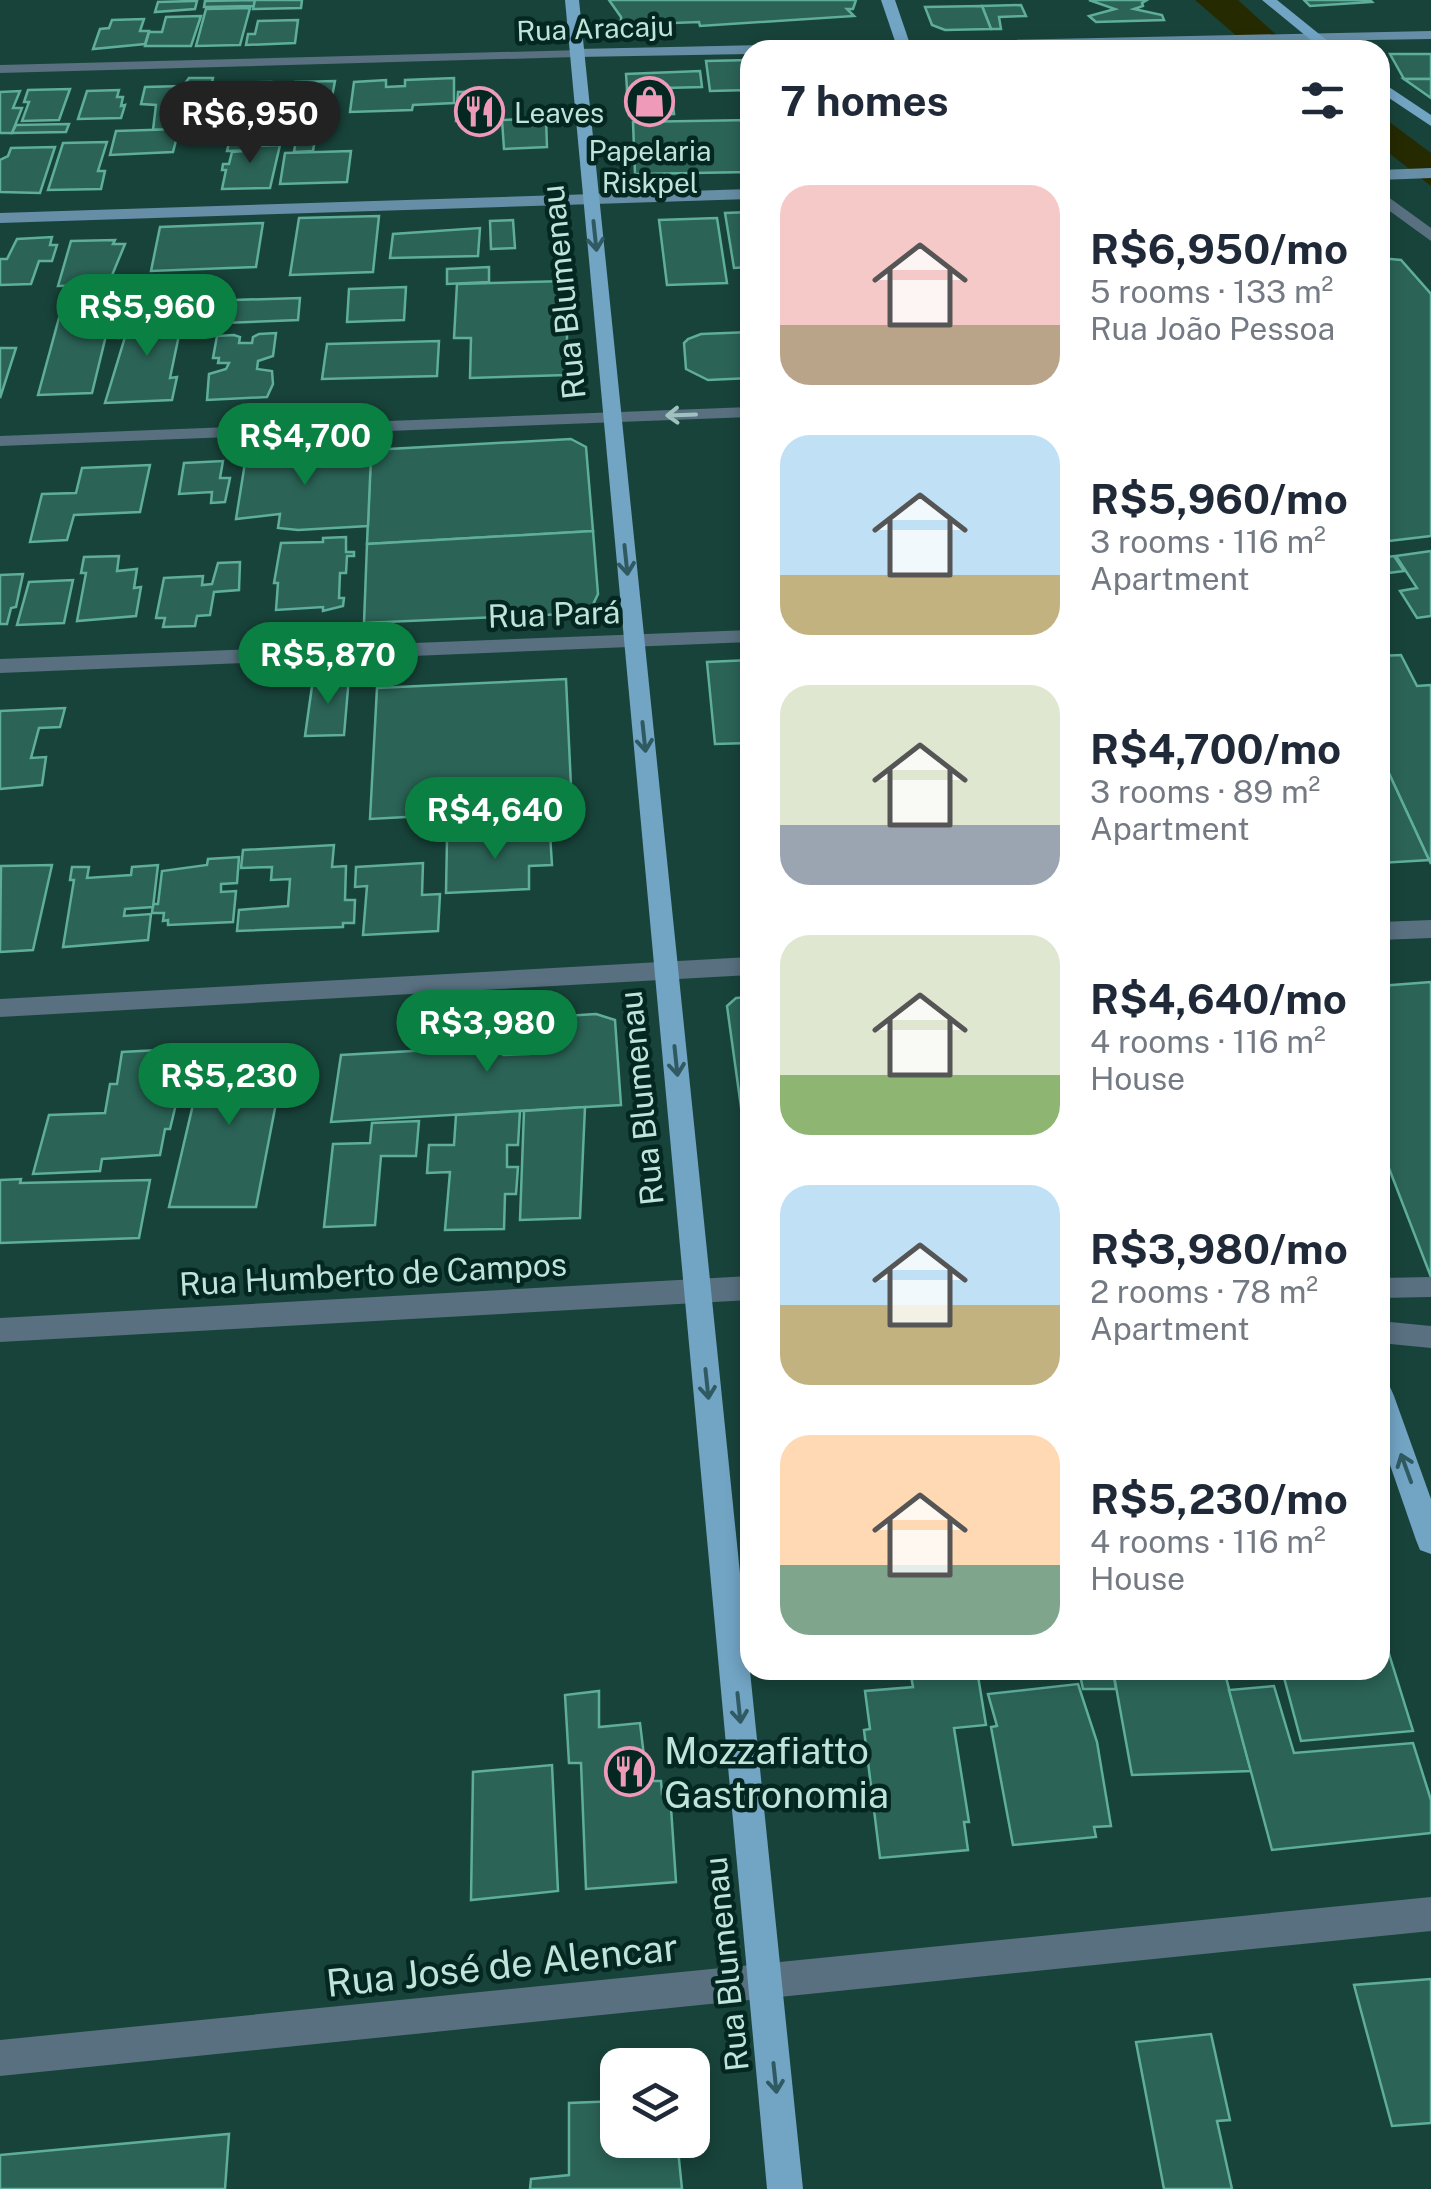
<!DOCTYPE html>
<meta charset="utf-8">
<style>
:root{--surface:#fff;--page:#f2f2f3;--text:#1f2937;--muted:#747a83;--accent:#0b8043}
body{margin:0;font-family:"Public Sans",sans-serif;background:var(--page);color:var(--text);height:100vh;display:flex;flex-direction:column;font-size:38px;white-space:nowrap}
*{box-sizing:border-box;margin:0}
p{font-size:32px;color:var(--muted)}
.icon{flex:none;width:55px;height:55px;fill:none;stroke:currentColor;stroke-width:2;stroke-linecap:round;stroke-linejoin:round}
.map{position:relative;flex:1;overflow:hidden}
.side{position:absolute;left:740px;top:40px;width:650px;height:1640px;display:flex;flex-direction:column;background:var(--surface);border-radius:30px;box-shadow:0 5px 15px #0003}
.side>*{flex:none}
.buttons{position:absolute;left:600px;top:2048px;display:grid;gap:20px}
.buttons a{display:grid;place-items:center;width:110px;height:110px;border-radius:20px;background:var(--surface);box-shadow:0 5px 15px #0003;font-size:50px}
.price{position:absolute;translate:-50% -85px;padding:0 22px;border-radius:35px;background:var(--accent);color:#fff;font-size:32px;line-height:65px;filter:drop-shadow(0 2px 5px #0008)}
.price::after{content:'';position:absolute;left:50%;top:60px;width:30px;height:22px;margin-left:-15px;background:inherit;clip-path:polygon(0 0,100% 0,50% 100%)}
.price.current{background:#222;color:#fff}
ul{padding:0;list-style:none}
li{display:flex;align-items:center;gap:30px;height:250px;padding:0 40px}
li span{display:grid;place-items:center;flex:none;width:280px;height:200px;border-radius:30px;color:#555}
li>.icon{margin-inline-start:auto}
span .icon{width:120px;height:120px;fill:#fffc;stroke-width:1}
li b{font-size:42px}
h2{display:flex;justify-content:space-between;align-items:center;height:120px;padding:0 40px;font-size:42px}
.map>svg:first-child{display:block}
.water{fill:#252a00}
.building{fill:#2b6356;stroke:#5eae9b;stroke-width:2.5}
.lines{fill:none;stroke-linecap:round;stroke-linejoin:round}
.lane{fill:#587080;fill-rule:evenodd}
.street{fill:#587080;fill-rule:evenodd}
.secondary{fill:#678ea7;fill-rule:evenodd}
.primary{fill:#72a4c4;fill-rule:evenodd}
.oneway{stroke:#305a62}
.oneway2{stroke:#a0c2bf}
.labels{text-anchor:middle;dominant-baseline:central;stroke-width:9;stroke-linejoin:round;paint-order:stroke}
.far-street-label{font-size:28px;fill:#bfe5da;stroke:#042821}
.far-poi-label{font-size:28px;fill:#bfe5da;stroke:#042821;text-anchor:start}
.street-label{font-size:32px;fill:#bfe5da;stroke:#042821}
.near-poi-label{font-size:38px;fill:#bfe5da;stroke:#042821;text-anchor:start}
.near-street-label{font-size:38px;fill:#bfe5da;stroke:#042821}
</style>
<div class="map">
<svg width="1431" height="2189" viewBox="0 0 1431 2189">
<rect width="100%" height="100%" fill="#18433a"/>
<g class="water">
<path d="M 1195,0 L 1238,0 L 1293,50 L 1253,50 Z"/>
<path d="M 1380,115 L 1431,153 L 1431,186 L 1380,146 Z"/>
</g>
<g class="building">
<path d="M 255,0 L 254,6 L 204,7 L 205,1 Z"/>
<path d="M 255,0 L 302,0 L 301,8 L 253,9 Z"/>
<path d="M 856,0 L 853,9 L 847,9 L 854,16 L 700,26 L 699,22 L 621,25 L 621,17 L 609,0 Z"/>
<path d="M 1089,0 L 1147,0 L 1142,3 L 1143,6 L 1134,9 L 1162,15 L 1164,20 L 1096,22 L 1089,16 L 1115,9 Z"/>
<path d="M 1304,0 L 1370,0 L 1372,2 L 1310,6 Z"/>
<path d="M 193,1 L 197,1 L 195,9 L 155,12 L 158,2 Z"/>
<path d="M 1021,5 L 1026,16 L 999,17 L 1001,29 L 991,29 L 982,6 Z"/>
<path d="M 982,6 L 991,29 L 945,30 L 932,25 L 925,7 Z"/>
<path d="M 250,8 L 240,45 L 196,46 L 206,9 Z"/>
<path d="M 201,16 L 191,46 L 145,46 L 149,32 L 162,32 L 166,17 Z"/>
<path d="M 144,19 L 140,31 L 149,31 L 145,44 L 93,49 L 100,29 L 109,28 L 112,20 Z"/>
<path d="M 298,20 L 295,43 L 246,45 L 248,34 L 255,34 L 258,21 Z"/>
<path d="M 1390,54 L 1431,54 L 1431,79 L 1404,79 Z"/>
<path d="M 750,60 L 750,90 L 710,91 L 706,61 Z"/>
<path d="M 700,71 L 702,87 L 627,89 L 626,74 Z"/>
<path d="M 189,78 L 213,78 L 210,91 L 200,91 L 196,109 L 206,109 L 202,129 L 153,130 L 156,105 L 141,104 L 145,87 L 183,86 Z"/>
<path d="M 454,78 L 454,103 L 413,105 L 412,110 L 350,112 L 354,82 L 386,80 L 386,87 L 405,86 L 405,80 Z"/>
<path d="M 1404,79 L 1431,79 L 1431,98 Z"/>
<path d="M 335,81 L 331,102 L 319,102 L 317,112 L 304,112 L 303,117 L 285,118 L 295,82 Z"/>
<path d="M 271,82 L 264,120 L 227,121 L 225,128 L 202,129 L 207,105 L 226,104 L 228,95 L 217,95 L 219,83 Z"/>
<path d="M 671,88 L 674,114 L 629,115 L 627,90 Z"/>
<path d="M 70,89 L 59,120 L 22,121 L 29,102 L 24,102 L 28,90 Z"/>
<path d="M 119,90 L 117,97 L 123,97 L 121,106 L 125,105 L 121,118 L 78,119 L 87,91 Z"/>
<path d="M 20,91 L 13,108 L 22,108 L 12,133 L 0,133 L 0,92 Z"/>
<path d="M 492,91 L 491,102 L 502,104 L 500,119 L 456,121 L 458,92 Z"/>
<path d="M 546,118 L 547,147 L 504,149 L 502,120 Z"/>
<path d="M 750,120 L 750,172 L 635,174 L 633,122 Z"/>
<path d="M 69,124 L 66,132 L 12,133 L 16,125 Z"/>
<path d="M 283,126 L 281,143 L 236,143 L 234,128 Z"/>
<path d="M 179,129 L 173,152 L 110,155 L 116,131 Z"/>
<path d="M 316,133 L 313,151 L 294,152 L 297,134 Z"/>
<path d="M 255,141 L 254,146 L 280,145 L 270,188 L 222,189 L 226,170 L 222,170 L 223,164 L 229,164 L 232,152 L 257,150 L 227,151 L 229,143 Z"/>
<path d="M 107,142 L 98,171 L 105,171 L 101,189 L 48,190 L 63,143 Z"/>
<path d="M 55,147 L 40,193 L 0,192 L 0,160 L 8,156 L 11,148 Z"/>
<path d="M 351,151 L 347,182 L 280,184 L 285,153 Z"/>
<path d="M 750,212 L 750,267 L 734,268 L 725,213 Z"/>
<path d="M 379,216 L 373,272 L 290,275 L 299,218 Z"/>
<path d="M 717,218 L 727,283 L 667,285 L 659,220 Z"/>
<path d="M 513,220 L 515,248 L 491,249 L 490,221 Z"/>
<path d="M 263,223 L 256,267 L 151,271 L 160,227 Z"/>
<path d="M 480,228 L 478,256 L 390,258 L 393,234 Z"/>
<path d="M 52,237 L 50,245 L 57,245 L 52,261 L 39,261 L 31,284 L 0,285 L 0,259 L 7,259 L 17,239 Z"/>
<path d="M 115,240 L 113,244 L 125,244 L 108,285 L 58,286 L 71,241 Z"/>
<path d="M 1380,258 L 1401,260 L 1431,294 L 1431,536 L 1380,542 Z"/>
<path d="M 489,267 L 489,282 L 447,284 L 447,269 Z"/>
<path d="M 567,281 L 567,375 L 470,378 L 471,338 L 454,338 L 457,284 Z"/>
<path d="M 406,287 L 404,320 L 347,322 L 349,289 Z"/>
<path d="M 300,298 L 298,320 L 197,324 L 200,301 Z"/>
<path d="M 160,314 L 189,314 L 184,335 L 179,335 L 170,378 L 177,377 L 172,400 L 105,403 L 125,337 L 119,338 L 124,317 Z"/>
<path d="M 111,315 L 92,393 L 38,395 L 59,318 Z"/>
<path d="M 750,332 L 750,378 L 708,380 L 686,369 L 684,343 L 688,339 L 701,334 Z"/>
<path d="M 276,333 L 273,356 L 258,361 L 257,369 L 272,371 L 273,384 L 267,397 L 207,400 L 209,374 L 226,369 L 229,363 L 218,363 L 219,358 L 213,358 L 217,336 L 234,335 L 240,337 L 239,343 L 252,343 L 253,337 L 259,334 Z"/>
<path d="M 439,341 L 437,376 L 322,379 L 327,344 Z"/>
<path d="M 0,348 L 16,348 L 0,398 Z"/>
<path d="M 571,439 L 586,447 L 593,531 L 367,544 L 371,450 Z"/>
<path d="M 311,442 L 309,459 L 371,456 L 368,526 L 298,530 L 278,528 L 280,514 L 236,519 L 248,444 Z"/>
<path d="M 223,461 L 220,478 L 230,478 L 225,502 L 211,503 L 212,492 L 179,494 L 184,463 Z"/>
<path d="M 150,465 L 140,512 L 74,515 L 67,540 L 30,542 L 42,494 L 76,493 L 82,468 Z"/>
<path d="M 593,531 L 598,594 L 589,613 L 364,623 L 367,544 Z"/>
<path d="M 346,537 L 346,552 L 354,552 L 354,556 L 347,556 L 346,573 L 340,573 L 339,598 L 344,598 L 343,606 L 323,611 L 323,607 L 276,610 L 278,583 L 274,583 L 281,543 L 323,542 L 323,538 Z"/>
<path d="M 1431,551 L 1431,616 L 1417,618 L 1400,591 L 1417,588 L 1396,556 Z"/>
<path d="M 119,556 L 117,571 L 137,569 L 134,588 L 141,587 L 136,616 L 77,621 L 86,573 L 81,573 L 84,557 Z"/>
<path d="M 1394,556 L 1404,571 L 1380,574 L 1380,558 Z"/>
<path d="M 240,562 L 239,590 L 214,592 L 210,615 L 197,616 L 195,626 L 163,627 L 165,618 L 156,618 L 164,578 L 203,576 L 202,585 L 212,584 L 218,563 Z"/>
<path d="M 23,574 L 16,607 L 11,608 L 7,624 L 0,624 L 0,575 Z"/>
<path d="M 73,580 L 64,623 L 17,625 L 29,582 Z"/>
<path d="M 1401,655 L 1417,686 L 1431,685 L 1431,864 L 1380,754 L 1380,656 Z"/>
<path d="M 750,660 L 750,743 L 715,744 L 707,662 Z"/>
<path d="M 349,677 L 344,735 L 305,736 L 313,679 Z"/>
<path d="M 566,679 L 572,808 L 370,819 L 377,688 Z"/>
<path d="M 65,708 L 60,727 L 39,728 L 31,758 L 46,757 L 42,785 L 0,789 L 0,711 Z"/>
<path d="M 1380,754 L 1429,860 L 1380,863 Z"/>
<path d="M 550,834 L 552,865 L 529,866 L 529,889 L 446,893 L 447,839 Z"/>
<path d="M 334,845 L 332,867 L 346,866 L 345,900 L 355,900 L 354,923 L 343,923 L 343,927 L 237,931 L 239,910 L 288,906 L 290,879 L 271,880 L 272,867 L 241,868 L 243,850 Z"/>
<path d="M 239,857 L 237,883 L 221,884 L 221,892 L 236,891 L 233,922 L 168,925 L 168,920 L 163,921 L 164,913 L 152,913 L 153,904 L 158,904 L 162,871 L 207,865 L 208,859 Z"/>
<path d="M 423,863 L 422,895 L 440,894 L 438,931 L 363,935 L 367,886 L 355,887 L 356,867 Z"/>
<path d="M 52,865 L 33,950 L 0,952 L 1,866 Z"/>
<path d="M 158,865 L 153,907 L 125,909 L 124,916 L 151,914 L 148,940 L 63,947 L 74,880 L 70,880 L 72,867 L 89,867 L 87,878 L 131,875 L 132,867 Z"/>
<path d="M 1431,982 L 1431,1277 L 1380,1145 L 1380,986 Z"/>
<path d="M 750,997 L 750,1172 L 727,1006 L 736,998 Z"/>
<path d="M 596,1014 L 615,1020 L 621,1105 L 331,1122 L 341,1055 L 484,1047 L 504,1055 L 529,1054 L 528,1045 L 523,1045 L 523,1027 L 533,1018 Z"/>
<path d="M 287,1046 L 256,1207 L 169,1207 L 206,1049 Z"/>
<path d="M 178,1049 L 173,1080 L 180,1080 L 176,1104 L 170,1129 L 165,1129 L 160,1155 L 102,1159 L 100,1171 L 33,1174 L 49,1115 L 105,1113 L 110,1084 L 117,1084 L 122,1052 Z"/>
<path d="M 585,1107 L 580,1218 L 520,1220 L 524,1111 Z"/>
<path d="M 520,1111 L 518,1145 L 507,1145 L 507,1167 L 518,1167 L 516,1194 L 505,1194 L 504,1229 L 445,1230 L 450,1172 L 427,1173 L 429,1145 L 454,1145 L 456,1115 Z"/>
<path d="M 419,1121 L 416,1156 L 381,1156 L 375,1225 L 324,1227 L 333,1144 L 370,1143 L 372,1123 Z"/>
<path d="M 21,1179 L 20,1183 L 150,1180 L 139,1238 L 0,1243 L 0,1180 Z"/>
<path d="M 1380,1625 L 1413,1731 L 1301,1741 L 1282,1670 L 1380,1670 Z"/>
<path d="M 910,1670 L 977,1670 L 986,1725 L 954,1728 L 969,1822 L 964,1822 L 968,1850 L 880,1858 L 864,1730 L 870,1729 L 865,1691 L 913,1687 Z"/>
<path d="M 1079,1670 L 1113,1670 L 1116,1689 L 1083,1689 Z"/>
<path d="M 1113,1670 L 1224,1670 L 1251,1771 L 1132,1775 Z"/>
<path d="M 1078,1684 L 1097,1742 L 1111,1826 L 1094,1827 L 1096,1837 L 1013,1845 L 991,1727 L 997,1726 L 988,1694 Z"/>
<path d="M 1274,1686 L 1294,1753 L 1413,1743 L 1431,1800 L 1431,1833 L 1272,1850 L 1229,1690 Z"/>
<path d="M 599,1691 L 599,1727 L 640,1723 L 647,1781 L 661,1781 L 662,1794 L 670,1793 L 676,1882 L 586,1889 L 581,1763 L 569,1763 L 565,1695 Z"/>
<path d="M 552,1765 L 558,1891 L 471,1900 L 473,1772 Z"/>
<path d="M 1431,1979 L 1431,2123 L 1392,2126 L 1354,1985 Z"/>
<path d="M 1211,2034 L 1230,2120 L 1217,2121 L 1232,2189 L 1164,2189 L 1136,2042 Z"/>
<path d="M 618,2101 L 618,2140 L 677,2140 L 682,2189 L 530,2189 L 531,2179 L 569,2175 L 569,2103 Z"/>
<path d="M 229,2134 L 225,2189 L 0,2189 L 0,2155 Z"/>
</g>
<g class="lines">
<g class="lane">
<path d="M 1431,1277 L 1431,1297 L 1380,1298 L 1380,1278 Z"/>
<path d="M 1380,1321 L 1431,1326 L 1431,1348 L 1380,1343 Z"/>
</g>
<g class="street">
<path d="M 582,50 L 584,53 L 577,57 L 0,73 L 0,65 Z"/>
<path d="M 1380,191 L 1431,228 L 1431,241 L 1380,204 Z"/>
<path d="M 750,407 L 750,417 L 0,446 L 0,436 Z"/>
<path d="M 750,630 L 750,642 L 0,673 L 0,659 Z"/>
<path d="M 1431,920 L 1431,938 L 1380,940 L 1380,922 Z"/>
<path d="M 750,957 L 750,975 L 0,1017 L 0,999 Z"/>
<path d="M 750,1276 L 750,1300 L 0,1342 L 0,1318 Z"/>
<path d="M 1431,1897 L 1431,1931 L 0,2076 L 0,2040 Z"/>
</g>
<g class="secondary">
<path d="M 1431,31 L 1431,39 L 750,50 L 750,54 L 577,57 L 570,53 L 577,49 Z"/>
<path d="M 1431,168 L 1431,178 L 1380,180 L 1380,170 Z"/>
<path d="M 750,189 L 750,199 L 0,223 L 0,213 Z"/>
</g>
<g class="primary">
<path d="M 565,0 L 579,0 L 803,2189 L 767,2189 Z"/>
<path d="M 881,0 L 895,0 L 912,50 L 898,50 Z"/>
<path d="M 1262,0 L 1277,0 L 1339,50 L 1323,50 Z"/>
<path d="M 1380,81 L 1431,115 L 1431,126 L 1380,92 Z"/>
<path d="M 1380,1383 L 1390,1387 L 1394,1396 L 1431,1499 L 1431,1554 L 1420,1550 L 1416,1540 L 1380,1436 Z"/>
</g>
</g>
<defs><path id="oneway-shaft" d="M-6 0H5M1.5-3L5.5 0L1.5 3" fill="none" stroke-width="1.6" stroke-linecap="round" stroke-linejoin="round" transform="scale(2.5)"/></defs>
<g class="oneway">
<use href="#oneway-shaft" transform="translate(595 236) rotate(84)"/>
<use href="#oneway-shaft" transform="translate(626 560) rotate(84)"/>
<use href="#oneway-shaft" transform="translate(644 737) rotate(84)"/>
<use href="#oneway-shaft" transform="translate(676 1061) rotate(84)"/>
<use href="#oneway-shaft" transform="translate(707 1384) rotate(84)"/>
<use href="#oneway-shaft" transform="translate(1406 1468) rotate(-110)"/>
<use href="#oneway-shaft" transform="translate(739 1708) rotate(84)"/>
<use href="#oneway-shaft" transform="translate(775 2078) rotate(84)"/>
</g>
<use class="oneway2" href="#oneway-shaft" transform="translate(681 415) rotate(178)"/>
<defs>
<symbol id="shop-ring" viewBox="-11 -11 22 22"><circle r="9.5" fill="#042821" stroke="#ef9ab8" stroke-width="1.5"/><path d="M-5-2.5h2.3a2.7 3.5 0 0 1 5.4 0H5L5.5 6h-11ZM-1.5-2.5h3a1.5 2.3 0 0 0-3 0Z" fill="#ef9ab8"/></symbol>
<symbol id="restaurant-ring" viewBox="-11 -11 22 22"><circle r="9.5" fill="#042821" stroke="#ef9ab8" stroke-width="1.5"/><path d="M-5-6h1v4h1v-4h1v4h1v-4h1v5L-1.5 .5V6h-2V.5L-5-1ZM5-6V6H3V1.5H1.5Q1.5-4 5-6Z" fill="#ef9ab8"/></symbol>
</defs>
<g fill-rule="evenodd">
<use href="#shop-ring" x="622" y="74" width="55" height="55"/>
<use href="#restaurant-ring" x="452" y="84" width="55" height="55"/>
<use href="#restaurant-ring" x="602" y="1744" width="55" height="55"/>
</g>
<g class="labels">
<g class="far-street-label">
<text transform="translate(595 28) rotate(-2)">Rua Aracaju</text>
</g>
<g class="far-poi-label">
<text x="514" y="112">Leaves</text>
<text x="650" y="150" text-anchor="middle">Papelaria<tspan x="650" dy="32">Riskpel</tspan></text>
</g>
<g class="street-label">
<text transform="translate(563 292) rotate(-96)">Rua Blumenau</text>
<text transform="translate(554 614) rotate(-2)">Rua Pará</text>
<text transform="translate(641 1098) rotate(-96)">Rua Blumenau</text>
<text transform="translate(373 1274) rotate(-3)">Rua Humberto de Campos</text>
<text transform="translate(726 1964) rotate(-96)">Rua Blumenau</text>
</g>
<g class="near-poi-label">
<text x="664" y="1750">Mozzafiatto<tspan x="664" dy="44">Gastronomia</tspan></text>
</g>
<g class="near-street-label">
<text transform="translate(502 1965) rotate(-6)">Rua José de Alencar</text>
</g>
</g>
</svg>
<div class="buttons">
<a><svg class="icon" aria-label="layers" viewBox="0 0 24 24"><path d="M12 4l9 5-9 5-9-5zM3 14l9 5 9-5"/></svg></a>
</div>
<b class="price current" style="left:250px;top:166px">R$6,950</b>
<b class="price" style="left:147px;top:359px">R$5,960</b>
<b class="price" style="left:305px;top:488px">R$4,700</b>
<b class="price" style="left:328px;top:707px">R$5,870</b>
<b class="price" style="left:495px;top:862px">R$4,640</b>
<b class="price" style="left:487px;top:1075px">R$3,980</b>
<b class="price" style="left:229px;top:1128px">R$5,230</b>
<section class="side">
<h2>7 homes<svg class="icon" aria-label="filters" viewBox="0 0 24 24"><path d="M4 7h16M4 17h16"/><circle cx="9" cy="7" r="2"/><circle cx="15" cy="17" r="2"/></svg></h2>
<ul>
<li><span style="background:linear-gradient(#f6c9c9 70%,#b9a48a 0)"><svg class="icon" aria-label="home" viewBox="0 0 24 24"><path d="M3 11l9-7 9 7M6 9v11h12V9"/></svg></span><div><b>R$6,950/mo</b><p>5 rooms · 133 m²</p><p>Rua João Pessoa</p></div></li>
<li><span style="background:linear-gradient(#bfe0f5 70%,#c2b280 0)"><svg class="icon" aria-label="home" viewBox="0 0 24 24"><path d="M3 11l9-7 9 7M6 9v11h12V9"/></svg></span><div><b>R$5,960/mo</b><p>3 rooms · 116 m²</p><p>Apartment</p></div></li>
<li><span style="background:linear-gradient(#dfe7d0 70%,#9aa5b1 0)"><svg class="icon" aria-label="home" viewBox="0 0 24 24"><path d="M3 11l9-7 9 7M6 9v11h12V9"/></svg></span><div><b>R$4,700/mo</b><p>3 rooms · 89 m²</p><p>Apartment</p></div></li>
<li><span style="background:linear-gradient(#dfe7d0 70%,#8fb573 0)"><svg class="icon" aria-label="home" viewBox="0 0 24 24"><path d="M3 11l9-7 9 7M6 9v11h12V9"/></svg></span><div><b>R$4,640/mo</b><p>4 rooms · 116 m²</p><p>House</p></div></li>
<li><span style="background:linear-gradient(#bfe0f5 60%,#c2b280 0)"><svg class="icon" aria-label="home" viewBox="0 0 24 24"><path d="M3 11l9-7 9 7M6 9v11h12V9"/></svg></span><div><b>R$3,980/mo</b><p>2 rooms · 78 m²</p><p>Apartment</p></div></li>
<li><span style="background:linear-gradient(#ffd9b3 65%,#7fa58c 0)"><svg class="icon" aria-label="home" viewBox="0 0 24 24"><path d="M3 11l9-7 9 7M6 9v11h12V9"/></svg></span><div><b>R$5,230/mo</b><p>4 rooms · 116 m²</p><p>House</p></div></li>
</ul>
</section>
</div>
